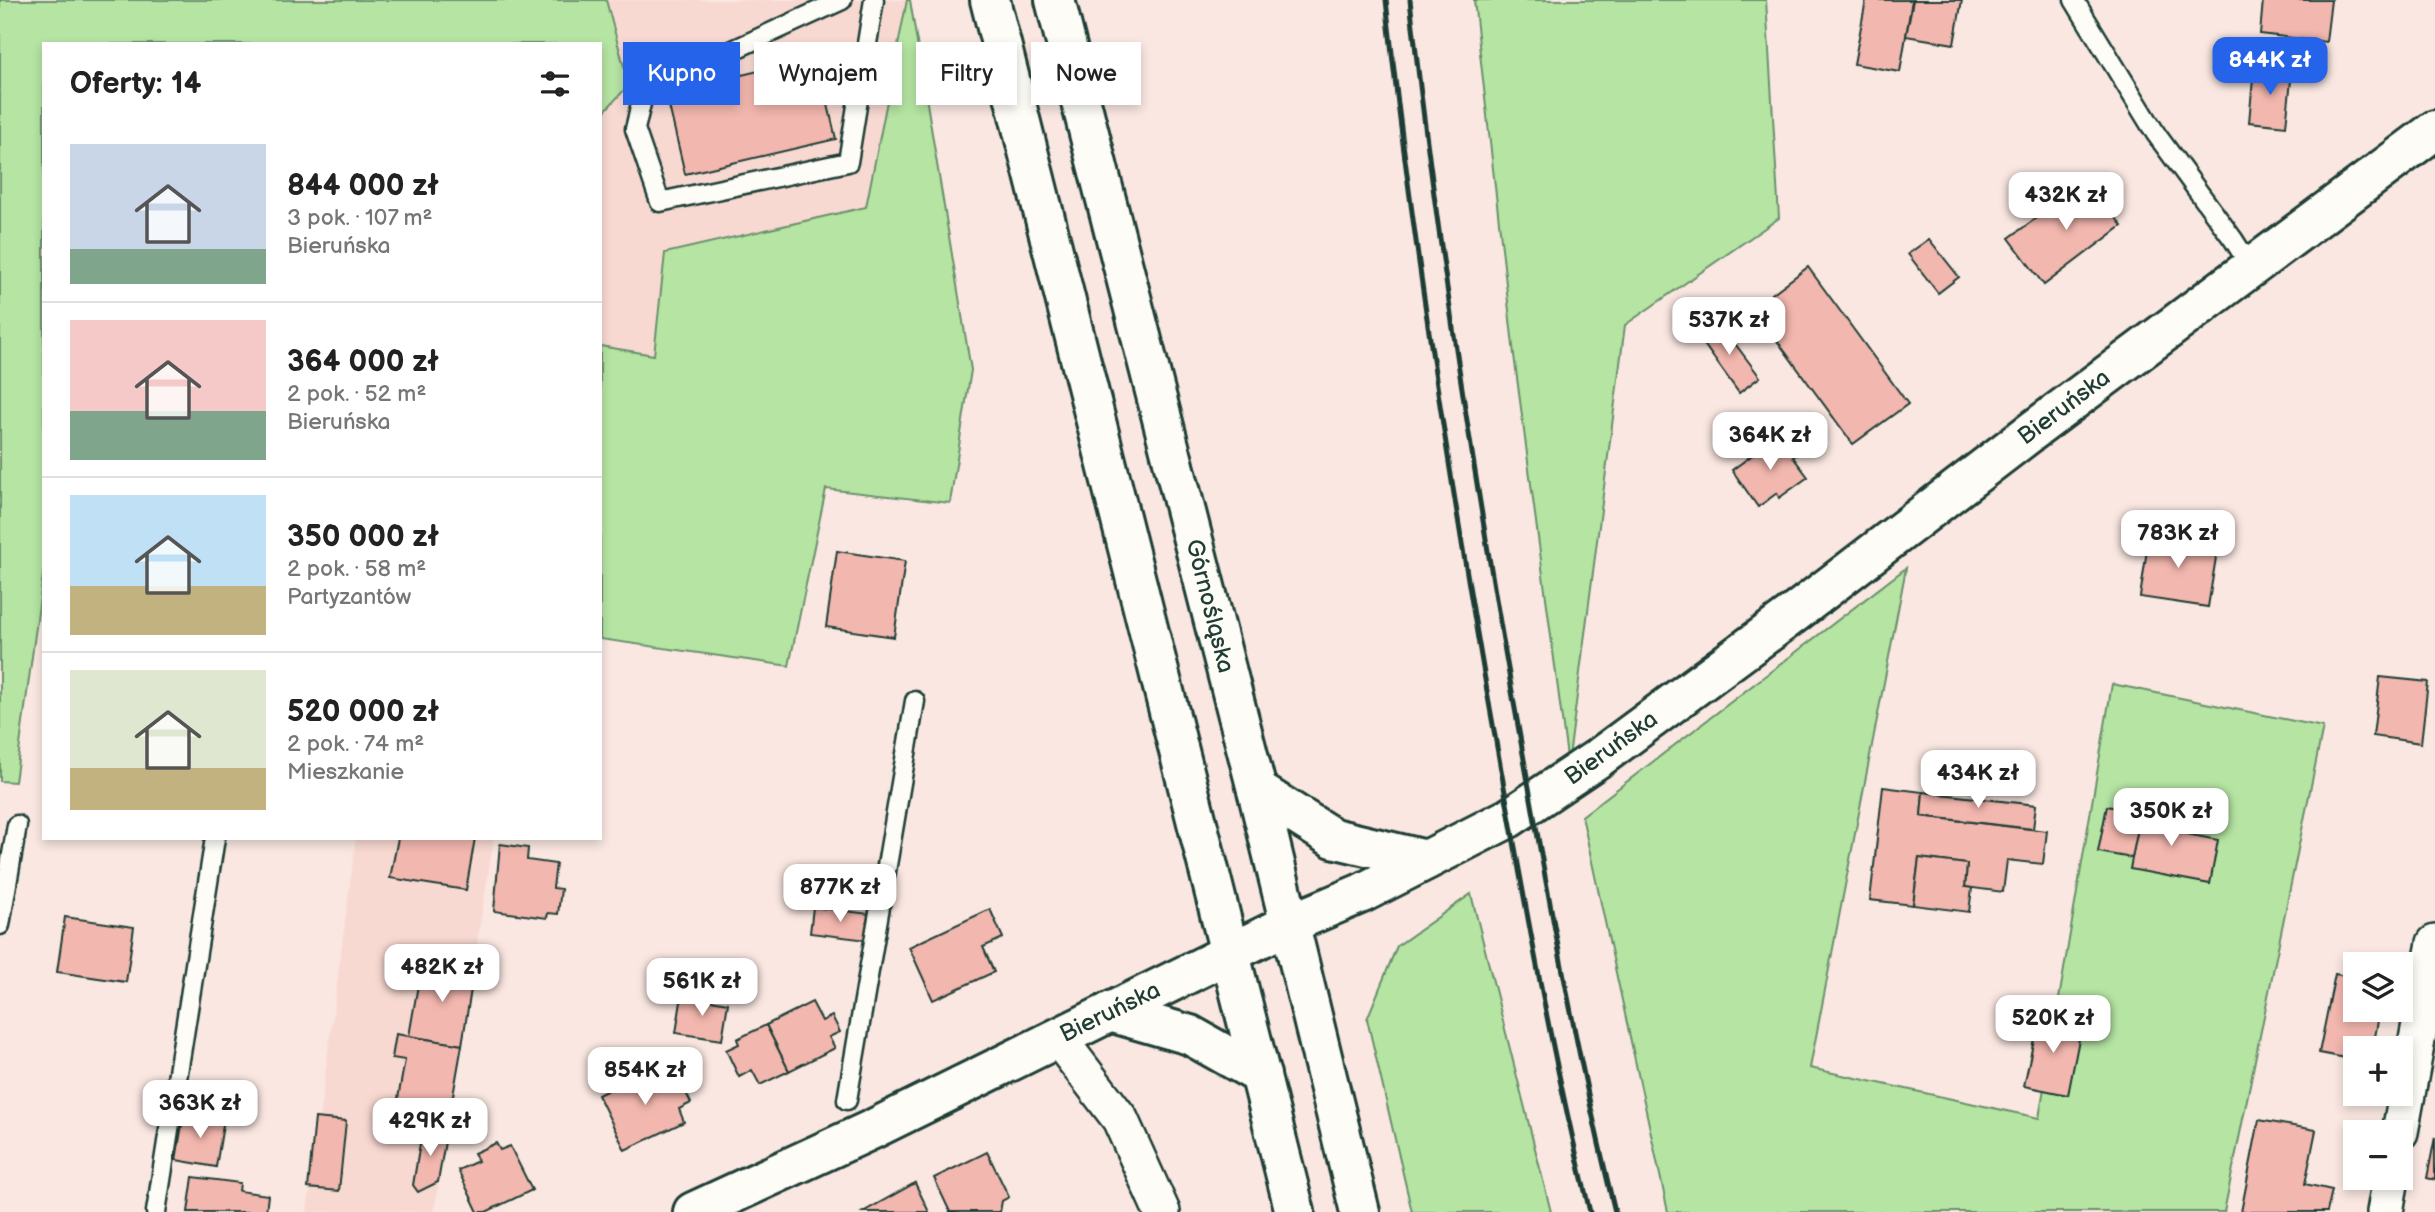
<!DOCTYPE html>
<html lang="pl">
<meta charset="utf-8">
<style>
:root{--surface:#fff;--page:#f6f6f6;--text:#222;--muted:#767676;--line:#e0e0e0;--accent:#2563eb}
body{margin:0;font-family:"Balsamiq Sans",sans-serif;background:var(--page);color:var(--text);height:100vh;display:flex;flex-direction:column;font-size:26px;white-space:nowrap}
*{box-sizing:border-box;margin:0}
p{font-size:23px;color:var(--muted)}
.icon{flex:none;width:38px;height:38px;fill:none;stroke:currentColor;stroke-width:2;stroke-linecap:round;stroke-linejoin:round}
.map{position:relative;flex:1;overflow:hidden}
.details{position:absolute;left:42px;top:42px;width:560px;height:798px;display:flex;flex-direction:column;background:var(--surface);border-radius:0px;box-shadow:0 4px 10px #0003}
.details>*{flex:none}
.hud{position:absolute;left:623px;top:42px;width:665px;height:63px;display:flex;gap:14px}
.buttons{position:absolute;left:2343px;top:952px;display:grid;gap:14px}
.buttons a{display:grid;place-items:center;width:70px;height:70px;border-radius:0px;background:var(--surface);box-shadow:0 4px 10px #0003;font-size:35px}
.price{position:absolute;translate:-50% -60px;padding:0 16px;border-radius:14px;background:#fff;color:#222;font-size:23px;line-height:46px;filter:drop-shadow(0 2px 4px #0008)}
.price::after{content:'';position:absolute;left:50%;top:42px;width:21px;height:16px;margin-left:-10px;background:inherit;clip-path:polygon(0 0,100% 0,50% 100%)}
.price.current{background:var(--accent);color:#fff}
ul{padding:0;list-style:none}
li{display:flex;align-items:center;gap:21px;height:175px;padding:0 28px}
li+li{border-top:2px solid var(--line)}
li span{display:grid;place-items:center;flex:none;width:196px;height:140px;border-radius:0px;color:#555}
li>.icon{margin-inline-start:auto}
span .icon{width:84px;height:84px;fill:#fffc;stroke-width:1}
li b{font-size:30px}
h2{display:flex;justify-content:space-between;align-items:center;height:84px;padding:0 28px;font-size:30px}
.tag{padding:0 24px;border-radius:0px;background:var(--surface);box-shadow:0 4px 10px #0003;font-size:24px;line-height:63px}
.tag.current{background:var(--accent);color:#fff}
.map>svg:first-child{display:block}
.built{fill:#f8d9d2}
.green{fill:#b5e4a3;stroke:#6a906c;stroke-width:2}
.building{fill:#f2b7ae;stroke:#1f3d34;stroke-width:2}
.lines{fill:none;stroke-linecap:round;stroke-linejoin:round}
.service-casing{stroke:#1f3d34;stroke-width:23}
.minor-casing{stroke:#1f3d34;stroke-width:40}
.tertiary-casing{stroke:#1f3d34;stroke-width:44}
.secondary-casing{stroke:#1f3d34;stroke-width:44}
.primary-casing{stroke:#1f3d34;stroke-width:44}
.service{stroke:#fdfcf7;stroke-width:18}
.minor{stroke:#fdfcf7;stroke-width:35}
.tertiary{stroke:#fdfcf7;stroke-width:38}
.secondary{stroke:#fdfcf7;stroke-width:38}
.primary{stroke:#fdfcf7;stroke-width:38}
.rail{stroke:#1f3d34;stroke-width:5}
.labels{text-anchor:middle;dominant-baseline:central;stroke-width:5;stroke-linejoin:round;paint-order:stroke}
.street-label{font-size:24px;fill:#1f3d34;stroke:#fdfcf7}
</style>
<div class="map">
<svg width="2435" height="1212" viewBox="0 0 2435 1212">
<rect width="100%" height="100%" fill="#fae7e1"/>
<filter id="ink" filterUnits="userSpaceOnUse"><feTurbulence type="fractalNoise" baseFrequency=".0143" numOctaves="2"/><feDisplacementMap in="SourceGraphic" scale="14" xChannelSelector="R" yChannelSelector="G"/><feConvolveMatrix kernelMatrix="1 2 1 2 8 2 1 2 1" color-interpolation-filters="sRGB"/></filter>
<g filter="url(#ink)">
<g class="built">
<path d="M 606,0 L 907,0 L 866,207 L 665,253 L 654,356 L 600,346 L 600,116 L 629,85 Z"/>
<path d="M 356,838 L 494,838 L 434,1212 L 307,1212 Z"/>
</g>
<g class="green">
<path d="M 0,0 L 606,0 L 629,85 L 600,116 L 600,44 L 44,44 L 44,568 L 15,782 L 0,781 Z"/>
<path d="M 907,0 L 910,0 L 971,370 L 950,503 L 826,489 L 789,666 L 600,639 L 600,346 L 654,355 L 665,253 L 866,207 Z"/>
<path d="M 1474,0 L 1766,0 L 1779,218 L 1625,325 L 1568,765 L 1514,355 Z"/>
<path d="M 1906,568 L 1810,1068 L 2039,1118 L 2112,684 L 2323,727 L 2224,1212 L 1668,1212 L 1582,816 Z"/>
<path d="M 1471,894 L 1551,1212 L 1412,1212 L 1367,1019 L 1397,946 Z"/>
</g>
<g class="building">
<path d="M 1866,0 L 1912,0 L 1900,72 L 1854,64 Z"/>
<path d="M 1913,0 L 1962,0 L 1954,44 L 1906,36 Z"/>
<path d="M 2263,0 L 2331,0 L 2326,42 L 2260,34 Z"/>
<path d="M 817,57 L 836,139 L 685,174 L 666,93 Z"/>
<path d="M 2254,68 L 2292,71 L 2286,126 L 2249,122 Z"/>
<path d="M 2088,180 L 2122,226 L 2044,285 L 2009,238 Z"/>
<path d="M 1929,239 L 1959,277 L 1938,293 L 1908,254 Z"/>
<path d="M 1808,267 L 1908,404 L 1853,444 L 1753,308 Z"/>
<path d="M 1718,321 L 1760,377 L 1739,393 L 1698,336 Z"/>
<path d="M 1781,434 L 1796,455 L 1793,457 L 1808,477 L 1779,498 L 1777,493 L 1758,507 L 1732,470 Z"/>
<path d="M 2150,529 L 2175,532 L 2174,539 L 2218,545 L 2208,607 L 2140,597 Z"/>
<path d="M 837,551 L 905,561 L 894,637 L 826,627 Z"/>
<path d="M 2380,677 L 2428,682 L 2421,743 L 2373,736 Z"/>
<path d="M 1883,787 L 1923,792 L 1921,816 L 2047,831 L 2043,864 L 2007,860 L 2003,892 L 1965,887 L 1967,864 L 1919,858 L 1913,905 L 1870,900 Z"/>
<path d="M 1923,792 L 2036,805 L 2033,829 L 1921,816 Z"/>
<path d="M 2143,799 L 2170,805 L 2165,830 L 2218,840 L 2210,884 L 2130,869 Z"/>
<path d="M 2107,806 L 2141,813 L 2132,858 L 2098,852 Z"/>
<path d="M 398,838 L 475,838 L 466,890 L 390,878 Z"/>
<path d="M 500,844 L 528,848 L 527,860 L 556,864 L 553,888 L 561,889 L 558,914 L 548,913 L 547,918 L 494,911 Z"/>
<path d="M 1919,858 L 1967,864 L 1965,887 L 1972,888 L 1969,912 L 1913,905 Z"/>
<path d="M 813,907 L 870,914 L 867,940 L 810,933 Z"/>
<path d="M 990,909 L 1003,938 L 983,947 L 994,972 L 933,1000 L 909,947 Z"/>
<path d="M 65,917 L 134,927 L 126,982 L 57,972 Z"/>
<path d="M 422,962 L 474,971 L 462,1045 L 409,1036 Z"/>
<path d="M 2335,974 L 2356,978 L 2356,1010 L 2380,1010 L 2373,1048 L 2356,1048 L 2356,1060 L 2319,1053 Z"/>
<path d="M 682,995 L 728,1003 L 722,1040 L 676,1033 Z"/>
<path d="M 812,1002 L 822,1021 L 832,1016 L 840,1032 L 829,1037 L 835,1048 L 789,1071 L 766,1025 Z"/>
<path d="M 2039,1015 L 2082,1024 L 2068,1095 L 2024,1086 Z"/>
<path d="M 766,1025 L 789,1071 L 760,1085 L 752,1070 L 739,1077 L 726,1050 L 739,1044 L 737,1039 Z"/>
<path d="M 396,1034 L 462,1045 L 447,1130 L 423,1126 L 422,1131 L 393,1126 L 405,1060 L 392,1058 Z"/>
<path d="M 657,1066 L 666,1084 L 679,1078 L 691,1103 L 679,1109 L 684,1122 L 625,1150 L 598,1095 Z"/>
<path d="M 184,1113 L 224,1119 L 216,1167 L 176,1160 Z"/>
<path d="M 315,1118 L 346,1121 L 339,1191 L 308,1188 Z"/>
<path d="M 2259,1120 L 2316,1130 L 2305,1184 L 2332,1190 L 2327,1212 L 2241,1212 Z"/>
<path d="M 423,1126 L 447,1130 L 438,1182 L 418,1192 L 413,1185 Z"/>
<path d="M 2435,1137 L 2435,1180 L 2427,1178 Z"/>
<path d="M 496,1143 L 500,1150 L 510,1146 L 532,1190 L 486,1212 L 478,1212 L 458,1170 L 478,1161 L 474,1153 Z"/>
<path d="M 987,1152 L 1009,1197 L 1002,1201 L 1000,1212 L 950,1212 L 934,1178 Z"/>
<path d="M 193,1177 L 240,1183 L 239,1191 L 268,1195 L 266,1212 L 188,1212 Z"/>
<path d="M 915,1183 L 929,1212 L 863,1212 Z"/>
</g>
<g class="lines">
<defs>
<g id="service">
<path d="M 842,0 L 644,91 L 635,129 L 660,202 L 848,162 L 874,0"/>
<path d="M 2074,0 L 2156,134 L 2233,239 L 2251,267"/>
<path d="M 0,925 L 17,825"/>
<path d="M 847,1100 L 915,701"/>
<path d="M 156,1212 L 215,838"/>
</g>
<g id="minor">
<path d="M 1058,1038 L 1120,1119 L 1162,1212"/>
<path d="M 2400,1132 L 2435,943"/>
<path d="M 2385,1212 L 2391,1178"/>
</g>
<path id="tertiary" d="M 1289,924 L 1362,893 L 1509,818 L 1600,757 L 1792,615 L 2031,432 L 2435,130"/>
<path id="secondary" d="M 693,1212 L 873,1129 L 1289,924"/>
<g id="primary">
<path d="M 990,0 L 1295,1212"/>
<path d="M 1055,0 L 1257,790 L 1360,1212"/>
<path d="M 1257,790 L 1333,838 L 1426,860"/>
<path d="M 1110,1012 L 1190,1035 L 1261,1075"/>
</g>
</defs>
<use href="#service" class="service-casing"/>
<use href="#minor" class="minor-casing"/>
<use href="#tertiary" class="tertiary-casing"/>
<use href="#secondary" class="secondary-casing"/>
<use href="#primary" class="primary-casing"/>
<use href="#service" class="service"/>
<use href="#minor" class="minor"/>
<use href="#tertiary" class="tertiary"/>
<use href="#secondary" class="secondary"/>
<use href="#primary" class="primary"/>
<g class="rail">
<path d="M 1386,0 C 1411,231 1447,461 1487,691 C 1518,865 1548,1040 1590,1212"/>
<path d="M 1410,0 C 1436,235 1473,470 1514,703 C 1544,873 1574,1044 1615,1212"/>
</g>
</g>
</g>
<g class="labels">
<g class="street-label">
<text transform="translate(2064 407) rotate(-37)">Bieruńska</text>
<text transform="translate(1210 606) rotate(76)">Górnośląska</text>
<text transform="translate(1611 748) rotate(-36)">Bieruńska</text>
<text transform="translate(1110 1012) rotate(-26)">Bieruńska</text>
</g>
</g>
</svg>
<div class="buttons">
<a><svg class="icon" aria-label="layers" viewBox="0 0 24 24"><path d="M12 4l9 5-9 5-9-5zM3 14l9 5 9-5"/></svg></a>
<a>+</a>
<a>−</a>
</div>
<b class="price current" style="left:2270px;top:97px">844K zł</b>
<b class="price" style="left:2066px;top:232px">432K zł</b>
<b class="price" style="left:1729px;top:357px">537K zł</b>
<b class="price" style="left:1770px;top:472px">364K zł</b>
<b class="price" style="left:2178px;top:570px">783K zł</b>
<b class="price" style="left:1978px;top:810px">434K zł</b>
<b class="price" style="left:2171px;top:848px">350K zł</b>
<b class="price" style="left:840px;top:924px">877K zł</b>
<b class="price" style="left:442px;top:1004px">482K zł</b>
<b class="price" style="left:702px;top:1018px">561K zł</b>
<b class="price" style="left:2053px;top:1055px">520K zł</b>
<b class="price" style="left:645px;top:1107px">854K zł</b>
<b class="price" style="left:200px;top:1140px">363K zł</b>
<b class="price" style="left:430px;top:1158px">429K zł</b>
<div class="hud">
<a class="tag current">Kupno</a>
<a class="tag">Wynajem</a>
<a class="tag">Filtry</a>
<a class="tag">Nowe</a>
</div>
<section class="details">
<h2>Oferty: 14<svg class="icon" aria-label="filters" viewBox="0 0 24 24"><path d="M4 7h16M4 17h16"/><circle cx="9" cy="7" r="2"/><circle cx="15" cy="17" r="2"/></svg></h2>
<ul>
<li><span style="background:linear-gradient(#c9d6e8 75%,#7fa58c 0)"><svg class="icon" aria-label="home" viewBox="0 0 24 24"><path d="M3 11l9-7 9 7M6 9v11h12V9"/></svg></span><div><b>844 000 zł</b><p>3 pok. · 107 m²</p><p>Bieruńska</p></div></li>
<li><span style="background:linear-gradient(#f6c9c9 65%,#7fa58c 0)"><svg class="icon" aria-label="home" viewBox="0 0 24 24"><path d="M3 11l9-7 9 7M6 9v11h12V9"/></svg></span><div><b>364 000 zł</b><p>2 pok. · 52 m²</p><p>Bieruńska</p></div></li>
<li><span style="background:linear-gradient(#bfe0f5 65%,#c2b280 0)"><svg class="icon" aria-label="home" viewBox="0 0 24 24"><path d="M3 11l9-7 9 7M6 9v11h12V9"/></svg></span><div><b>350 000 zł</b><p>2 pok. · 58 m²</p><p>Partyzantów</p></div></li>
<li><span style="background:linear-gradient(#dfe7d0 70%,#c2b280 0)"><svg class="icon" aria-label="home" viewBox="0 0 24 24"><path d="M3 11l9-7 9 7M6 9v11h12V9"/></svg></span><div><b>520 000 zł</b><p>2 pok. · 74 m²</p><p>Mieszkanie</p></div></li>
</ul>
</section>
</div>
